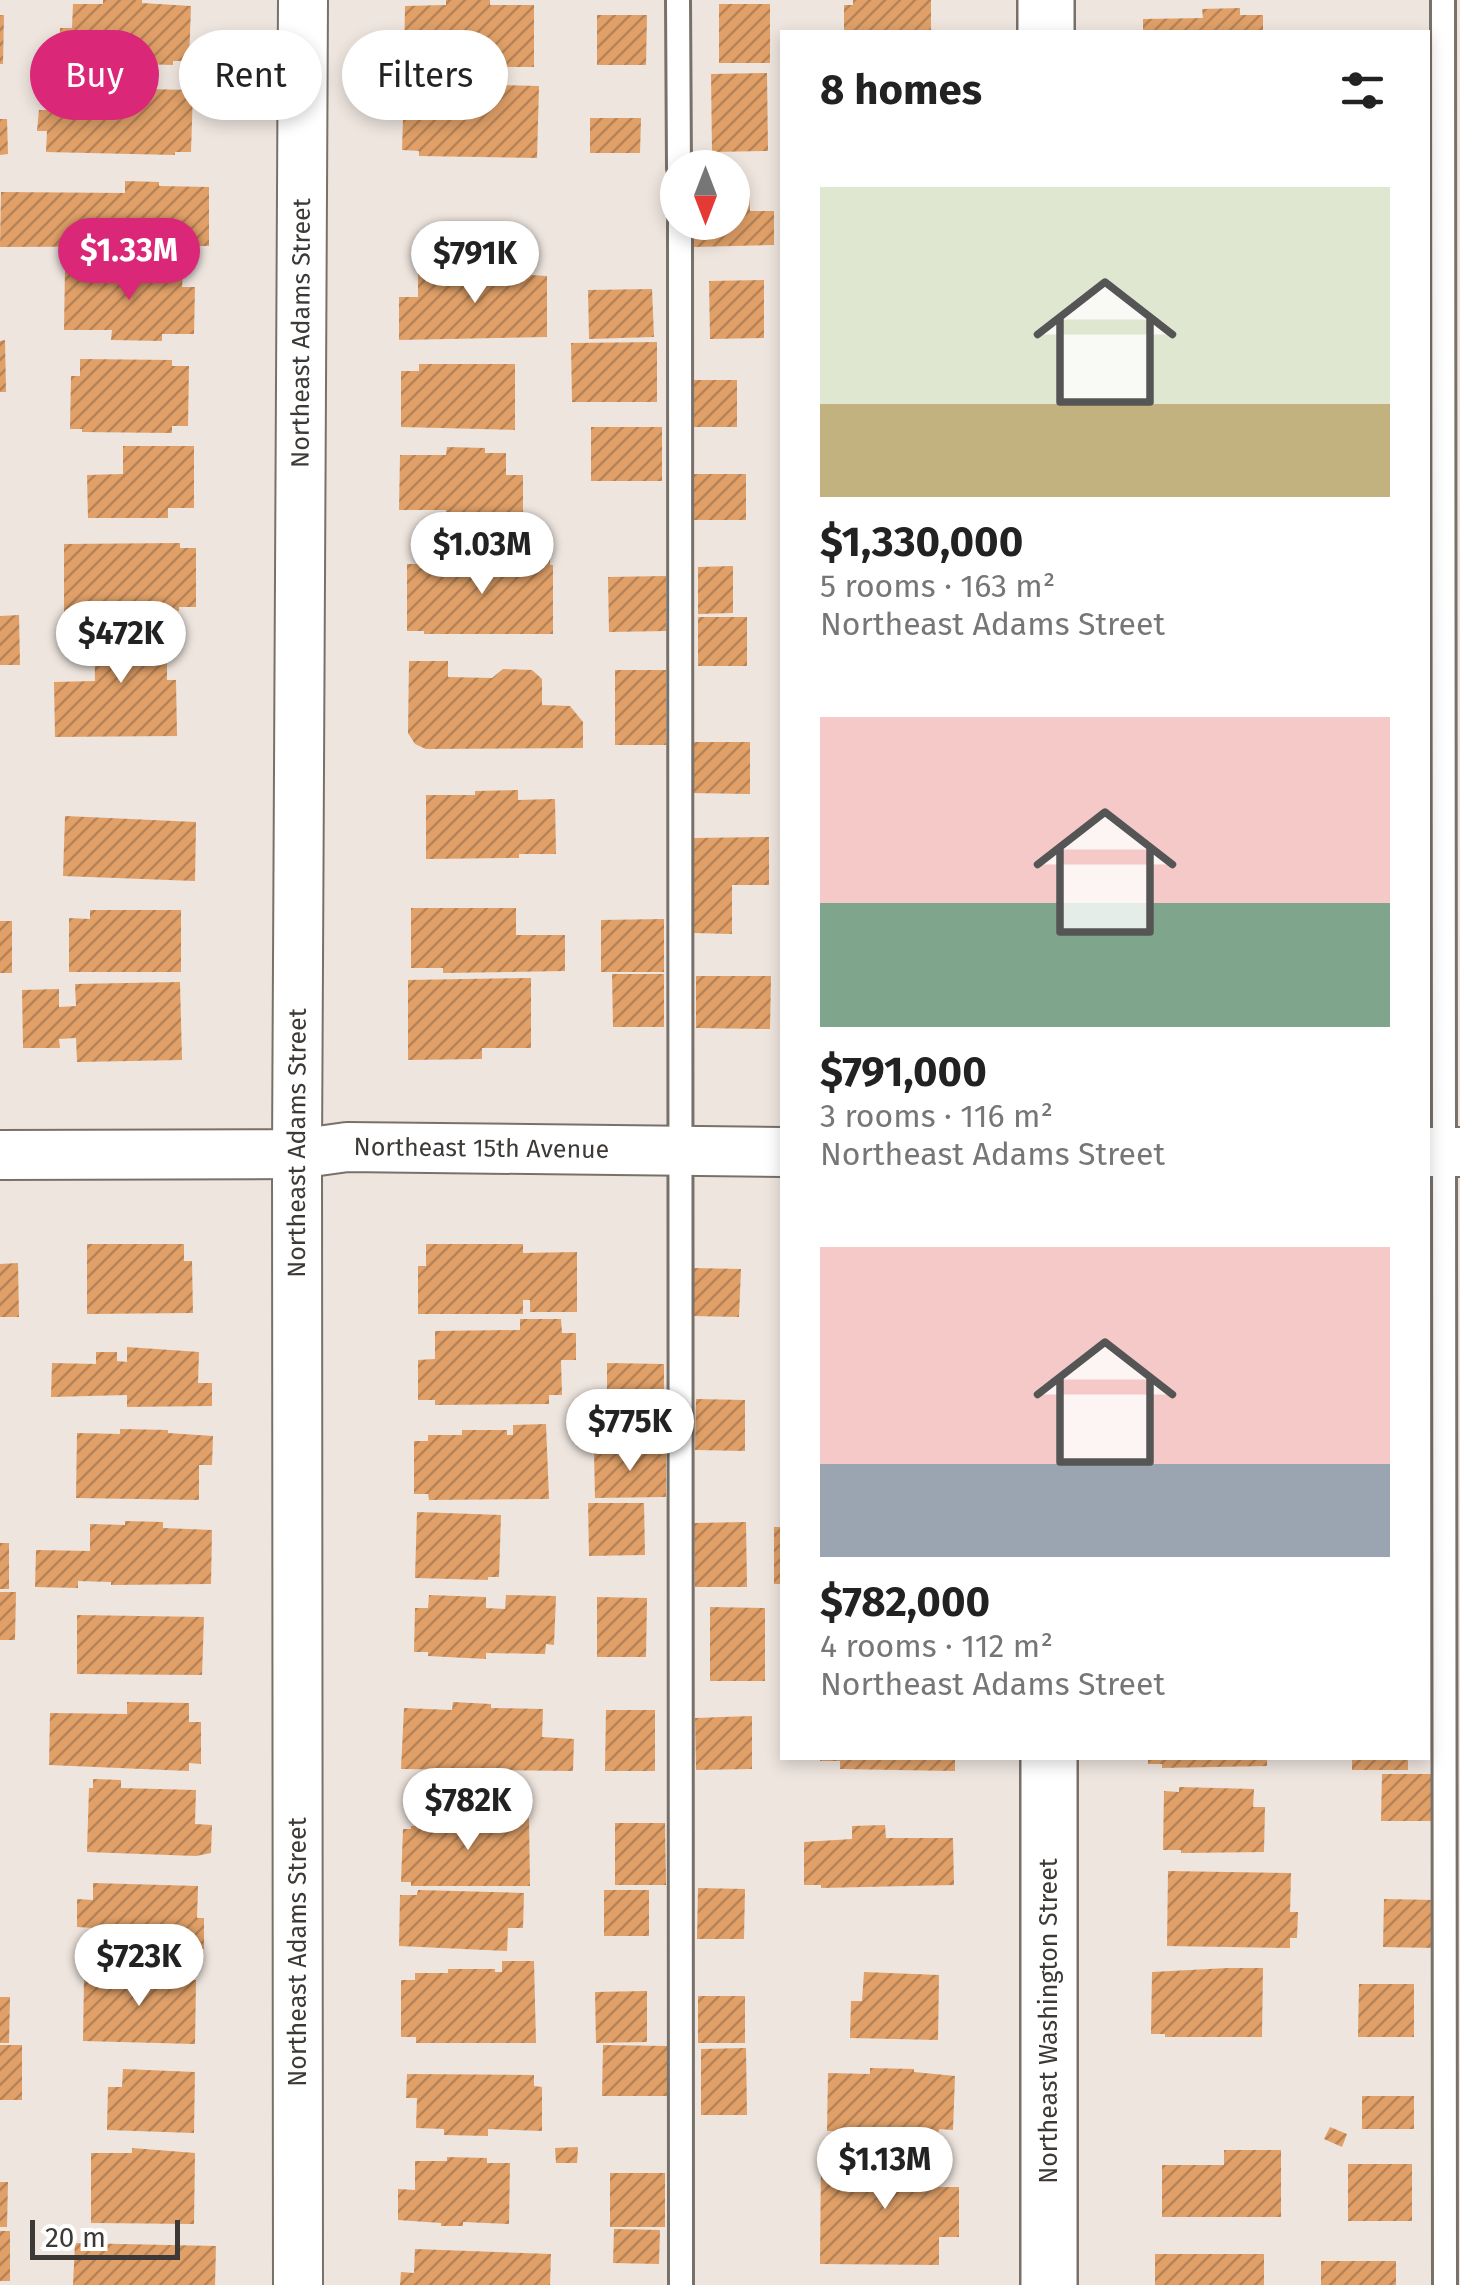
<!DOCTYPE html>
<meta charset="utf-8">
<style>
:root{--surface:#fff;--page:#f6f6f6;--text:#222;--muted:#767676;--accent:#db2777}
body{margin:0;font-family:"Fira Sans",sans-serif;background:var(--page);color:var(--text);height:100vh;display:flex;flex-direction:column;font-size:38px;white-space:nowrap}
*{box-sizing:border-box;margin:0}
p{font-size:32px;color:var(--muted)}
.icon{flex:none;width:55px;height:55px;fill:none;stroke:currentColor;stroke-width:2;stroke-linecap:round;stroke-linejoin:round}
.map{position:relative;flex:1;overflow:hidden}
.side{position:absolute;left:780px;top:30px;width:650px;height:1730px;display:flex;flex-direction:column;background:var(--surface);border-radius:0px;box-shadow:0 5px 15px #0003}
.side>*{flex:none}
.guide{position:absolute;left:30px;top:30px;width:600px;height:90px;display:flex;gap:20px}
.needle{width:65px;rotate:180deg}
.controls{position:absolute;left:660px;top:150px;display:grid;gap:20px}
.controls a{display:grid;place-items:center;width:90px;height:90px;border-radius:50%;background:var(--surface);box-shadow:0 5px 15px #0003;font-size:50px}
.scale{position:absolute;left:30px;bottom:25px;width:150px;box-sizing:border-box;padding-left:10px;border:5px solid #3c3936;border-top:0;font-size:28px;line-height:35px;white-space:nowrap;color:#3c3936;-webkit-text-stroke:8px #fff;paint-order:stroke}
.price{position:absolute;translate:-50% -85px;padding:0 22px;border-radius:35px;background:#fff;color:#222;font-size:32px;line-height:65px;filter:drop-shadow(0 2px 5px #0008)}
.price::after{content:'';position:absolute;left:50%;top:60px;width:30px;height:22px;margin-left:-15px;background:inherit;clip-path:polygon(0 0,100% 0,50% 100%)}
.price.on{background:var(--accent);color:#fff}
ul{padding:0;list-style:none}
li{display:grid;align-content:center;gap:20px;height:530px;padding:0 40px}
li span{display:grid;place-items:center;height:310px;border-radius:0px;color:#555}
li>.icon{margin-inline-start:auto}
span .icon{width:180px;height:180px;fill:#fffc;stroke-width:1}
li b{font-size:42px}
h2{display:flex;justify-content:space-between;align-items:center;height:120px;padding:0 40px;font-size:42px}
.pill{padding:0 35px;border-radius:45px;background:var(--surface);box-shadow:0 5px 15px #0003;font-size:35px;line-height:90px}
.pill.on{background:var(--accent);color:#fff}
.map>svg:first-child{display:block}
.building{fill:url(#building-hatch)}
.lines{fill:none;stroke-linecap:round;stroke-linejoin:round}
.service-casing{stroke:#78716a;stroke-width:28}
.minor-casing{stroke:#78716a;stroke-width:52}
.tertiary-casing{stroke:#78716a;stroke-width:60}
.service{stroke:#fff;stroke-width:22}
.minor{stroke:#fff;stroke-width:48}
.tertiary{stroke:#fff;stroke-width:55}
.labels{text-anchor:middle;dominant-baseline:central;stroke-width:9;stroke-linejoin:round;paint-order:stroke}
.street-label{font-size:25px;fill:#3c3936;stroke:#fff}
</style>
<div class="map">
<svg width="1460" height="2285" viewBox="0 0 1460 2285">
<defs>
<pattern id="building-hatch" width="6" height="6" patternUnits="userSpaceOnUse" patternTransform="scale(2.5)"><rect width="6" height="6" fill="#e0a068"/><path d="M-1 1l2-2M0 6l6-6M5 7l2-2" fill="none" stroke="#b78356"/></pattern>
</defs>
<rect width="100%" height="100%" fill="#eee5de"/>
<g class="building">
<path d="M 103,0 L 142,0 L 142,3 L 191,6 L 189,61 L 173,61 L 173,65 L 72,62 L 72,53 L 60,53 L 60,28 L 72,28 L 73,4 L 103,4 Z"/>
<path d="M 446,0 L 490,0 L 490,5 L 534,5 L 534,67 L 449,67 L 449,62 L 404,64 L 405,6 L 446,5 Z"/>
<path d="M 853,0 L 931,0 L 931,32 L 844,32 L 844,5 L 853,5 Z"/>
<rect x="719" y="4" width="51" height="59"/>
<path d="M 1240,8 L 1240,15 L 1263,15 L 1263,32 L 1143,32 L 1143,19 L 1203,18 L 1202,9 Z"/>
<path d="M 0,15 L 4,15 L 3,64 L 0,64 Z"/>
<path d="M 597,15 L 647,15 L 646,65 L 597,65 Z"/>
<path d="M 767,73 L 768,151 L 712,152 L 711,74 Z"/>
<path d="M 422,83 L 539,86 L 537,158 L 419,156 L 419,151 L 402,150 L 404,89 L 421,89 Z"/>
<path d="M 48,87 L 193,90 L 191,152 L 175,152 L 175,155 L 46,152 L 47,131 L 37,131 L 39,110 L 47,110 Z"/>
<path d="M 590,118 L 641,118 L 640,153 L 590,153 Z"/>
<path d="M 0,119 L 7,119 L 8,154 L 0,155 Z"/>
<path d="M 125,181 L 159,182 L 159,186 L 209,187 L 209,246 L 0,247 L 1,192 L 125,193 Z"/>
<path d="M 732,197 L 750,197 L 750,211 L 774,211 L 774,245 L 692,247 L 692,222 L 732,222 Z"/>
<path d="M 453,265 L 495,265 L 495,273 L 547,276 L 547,337 L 399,340 L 399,297 L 418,297 L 418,272 L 453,272 Z"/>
<path d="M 65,269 L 183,271 L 182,287 L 195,287 L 194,334 L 162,334 L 162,341 L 111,340 L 112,330 L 64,330 Z"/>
<path d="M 764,280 L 764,338 L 710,339 L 709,281 Z"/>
<path d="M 652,289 L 654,337 L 589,339 L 588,290 Z"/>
<path d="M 5,340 L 6,392 L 0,392 L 0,341 Z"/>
<path d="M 657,342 L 657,402 L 572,402 L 571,343 Z"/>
<path d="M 80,359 L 172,360 L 172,366 L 189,366 L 188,426 L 172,426 L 172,433 L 82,432 L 82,429 L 70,429 L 71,376 L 80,376 Z"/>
<path d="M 419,364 L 515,364 L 515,430 L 401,427 L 401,371 L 419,371 Z"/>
<rect x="692" y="380" width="45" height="47"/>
<rect x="591" y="427" width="71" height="54"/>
<path d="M 123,446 L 194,446 L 194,508 L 168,508 L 168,518 L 88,518 L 87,475 L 123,474 Z"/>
<path d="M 447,447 L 485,448 L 485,453 L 506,453 L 506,475 L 523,475 L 523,512 L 489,512 L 489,518 L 446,518 L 446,510 L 399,510 L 400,455 L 446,455 Z"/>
<rect x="691" y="474" width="55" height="46"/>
<path d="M 180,543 L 180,548 L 196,548 L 196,607 L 179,607 L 179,611 L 64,612 L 64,544 Z"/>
<path d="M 505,555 L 550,555 L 550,565 L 553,565 L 553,634 L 424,634 L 424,631 L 407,631 L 407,564 L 505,564 Z"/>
<path d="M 733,566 L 733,613 L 698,614 L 698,567 Z"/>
<path d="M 666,576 L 666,631 L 609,632 L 608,577 Z"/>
<path d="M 19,615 L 20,665 L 0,665 L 0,616 Z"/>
<path d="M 94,617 L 159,617 L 161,652 L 167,652 L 167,680 L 176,680 L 177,736 L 55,737 L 54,682 L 95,681 Z"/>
<rect x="698" y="617" width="49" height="49"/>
<path d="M 409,661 L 448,661 L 448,677 L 492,678 L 503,669 L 532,670 L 542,679 L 542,705 L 570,706 L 583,722 L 583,748 L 426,749 L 415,744 L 408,733 Z"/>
<rect x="615" y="670" width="51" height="75"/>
<path d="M 691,742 L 750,742 L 750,794 L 690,793 Z"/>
<path d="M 518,790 L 518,800 L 555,799 L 556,854 L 519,854 L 519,858 L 426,859 L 426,795 L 475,795 L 475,791 Z"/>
<path d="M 65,816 L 196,822 L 195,881 L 63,876 Z"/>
<path d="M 769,837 L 769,885 L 732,885 L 732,934 L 693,933 L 693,838 Z"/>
<path d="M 411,908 L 516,908 L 516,935 L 565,935 L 565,971 L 443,973 L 443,968 L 411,968 Z"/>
<path d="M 90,910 L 181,910 L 181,972 L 69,972 L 69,918 L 90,919 Z"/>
<path d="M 664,919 L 664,972 L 601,972 L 601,920 Z"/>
<rect x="0" y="921" width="12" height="52"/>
<path d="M 612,974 L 664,974 L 664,1027 L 613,1027 Z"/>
<path d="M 696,976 L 771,976 L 770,1029 L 696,1028 Z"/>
<path d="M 531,978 L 531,1048 L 482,1048 L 482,1059 L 408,1060 L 408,980 Z"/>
<path d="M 180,982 L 182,1060 L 77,1062 L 76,1038 L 59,1039 L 60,1048 L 23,1048 L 22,990 L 59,989 L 59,1007 L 76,1006 L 75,984 Z"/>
<path d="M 87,1244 L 184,1244 L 184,1261 L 192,1261 L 193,1313 L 87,1314 Z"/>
<path d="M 426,1244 L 523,1244 L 523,1253 L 577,1252 L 577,1312 L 530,1312 L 530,1300 L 523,1300 L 523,1314 L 418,1314 L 418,1266 L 426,1266 Z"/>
<path d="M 18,1263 L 19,1317 L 0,1317 L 0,1264 Z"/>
<path d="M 694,1268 L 741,1269 L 739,1317 L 692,1316 Z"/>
<path d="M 520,1319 L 561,1319 L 562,1333 L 576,1333 L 576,1360 L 561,1360 L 562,1395 L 549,1395 L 549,1404 L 435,1405 L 435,1400 L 418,1400 L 418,1360 L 435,1359 L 435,1331 L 520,1330 Z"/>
<path d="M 127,1347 L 199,1352 L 198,1383 L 212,1383 L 212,1406 L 127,1407 L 127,1395 L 51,1397 L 52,1363 L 96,1364 L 96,1352 L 117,1352 L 117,1361 L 127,1362 Z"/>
<path d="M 607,1363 L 664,1364 L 664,1408 L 607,1408 Z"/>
<path d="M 696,1399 L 745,1400 L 745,1451 L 695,1450 Z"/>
<path d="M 546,1424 L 549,1499 L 429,1500 L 428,1494 L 414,1494 L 414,1441 L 428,1441 L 428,1435 L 462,1435 L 462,1430 L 507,1430 L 507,1435 L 513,1435 L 513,1425 Z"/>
<path d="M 120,1429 L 168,1430 L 168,1433 L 213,1436 L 212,1465 L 199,1465 L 199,1500 L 76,1498 L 77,1433 L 120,1434 Z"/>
<path d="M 594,1450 L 666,1450 L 666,1497 L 595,1498 Z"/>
<path d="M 588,1503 L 644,1503 L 645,1555 L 589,1556 Z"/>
<path d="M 417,1512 L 501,1515 L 499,1577 L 488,1577 L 488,1580 L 415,1578 Z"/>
<path d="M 125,1521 L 163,1522 L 163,1528 L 212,1530 L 211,1584 L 111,1585 L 111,1582 L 78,1581 L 78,1588 L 35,1587 L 36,1550 L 90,1551 L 90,1524 L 125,1525 Z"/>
<path d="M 746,1522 L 747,1587 L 695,1587 L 694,1523 Z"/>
<rect x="774" y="1527" width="8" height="57"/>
<rect x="0" y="1543" width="9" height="46"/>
<path d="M 0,1592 L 16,1592 L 15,1640 L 0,1640 Z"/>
<path d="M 429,1595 L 486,1597 L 486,1608 L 505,1609 L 506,1595 L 556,1596 L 554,1645 L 546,1644 L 545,1654 L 486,1653 L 486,1659 L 428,1656 L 428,1652 L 414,1652 L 415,1608 L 428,1608 Z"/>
<path d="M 597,1597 L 647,1598 L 646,1657 L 597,1657 Z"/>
<path d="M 710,1607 L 765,1608 L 765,1681 L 710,1681 Z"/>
<path d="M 77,1615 L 204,1617 L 202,1675 L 77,1674 Z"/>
<path d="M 127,1702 L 189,1703 L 189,1722 L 201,1722 L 201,1764 L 189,1763 L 189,1771 L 49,1765 L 50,1713 L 127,1714 Z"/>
<path d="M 453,1702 L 491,1704 L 491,1708 L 543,1709 L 542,1737 L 574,1739 L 573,1771 L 401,1769 L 404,1708 L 452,1710 Z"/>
<path d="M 606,1710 L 655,1710 L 655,1771 L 605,1771 Z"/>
<path d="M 752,1716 L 752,1769 L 696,1770 L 695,1718 Z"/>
<path d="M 820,1758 L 955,1758 L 955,1771 L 840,1769 L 840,1761 L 820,1761 Z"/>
<path d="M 1148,1758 L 1267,1758 L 1267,1766 L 1162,1768 L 1162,1764 L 1148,1764 Z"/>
<rect x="1352" y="1758" width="56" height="12"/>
<path d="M 1382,1774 L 1432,1774 L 1432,1821 L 1381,1821 Z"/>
<path d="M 93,1779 L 121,1780 L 121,1788 L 196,1790 L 195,1824 L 212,1825 L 211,1853 L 196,1856 L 87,1852 L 89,1788 L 93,1788 Z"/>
<path d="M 1179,1787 L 1254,1789 L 1253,1807 L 1265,1807 L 1264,1852 L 1181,1853 L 1181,1850 L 1163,1850 L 1164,1791 L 1179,1792 Z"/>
<path d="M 448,1818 L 529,1818 L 530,1886 L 411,1886 L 411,1882 L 401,1882 L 403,1829 L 411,1829 L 411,1826 L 449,1826 Z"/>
<path d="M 615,1823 L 665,1823 L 666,1885 L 615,1885 Z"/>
<path d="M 885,1825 L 886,1838 L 953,1838 L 954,1885 L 821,1888 L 821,1885 L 804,1885 L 804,1842 L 852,1839 L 852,1826 Z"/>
<path d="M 1168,1871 L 1291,1873 L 1290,1912 L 1298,1912 L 1297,1938 L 1290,1938 L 1290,1948 L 1167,1946 Z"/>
<path d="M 93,1883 L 198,1886 L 197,1918 L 204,1918 L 204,1949 L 93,1949 L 93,1928 L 77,1927 L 77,1899 L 93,1900 Z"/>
<path d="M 698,1888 L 745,1889 L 744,1939 L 697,1939 Z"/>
<path d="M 418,1890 L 524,1893 L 523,1928 L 508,1928 L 507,1951 L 399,1946 L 400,1895 L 417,1895 Z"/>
<rect x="604" y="1890" width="45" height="46"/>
<path d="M 1384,1899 L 1436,1900 L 1435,1948 L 1383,1947 Z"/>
<path d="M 502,1961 L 534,1961 L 536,2043 L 416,2043 L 416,2037 L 401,2037 L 401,1980 L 415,1980 L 415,1973 L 448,1973 L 448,1969 L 495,1969 L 495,1972 L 502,1972 Z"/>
<path d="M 1228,1968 L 1263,1968 L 1262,2037 L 1165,2037 L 1165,2034 L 1151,2034 L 1152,1972 Z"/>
<path d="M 88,1970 L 117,1971 L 116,1979 L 125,1980 L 125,1974 L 196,1980 L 195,2044 L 83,2041 L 84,1979 L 87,1979 Z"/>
<path d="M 864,1972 L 939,1975 L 938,2040 L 850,2038 L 851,2001 L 862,2001 Z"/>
<path d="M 1359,1984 L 1414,1984 L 1414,2037 L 1358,2037 Z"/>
<path d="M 647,1991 L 647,2042 L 596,2043 L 595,1992 Z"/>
<rect x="698" y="1996" width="47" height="47"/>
<path d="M 0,1997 L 10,1997 L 9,2043 L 0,2043 Z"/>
<rect x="0" y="2045" width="22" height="55"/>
<path d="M 603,2045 L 668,2046 L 668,2096 L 602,2096 Z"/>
<path d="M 746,2048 L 747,2115 L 701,2115 L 701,2049 Z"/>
<path d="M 870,2068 L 914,2069 L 914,2072 L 955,2076 L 953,2130 L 939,2129 L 938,2134 L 827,2131 L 828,2073 L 870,2074 Z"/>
<path d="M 123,2069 L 195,2072 L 194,2133 L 107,2130 L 108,2087 L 122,2087 Z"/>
<path d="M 407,2074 L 534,2075 L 534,2086 L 542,2087 L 542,2131 L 488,2129 L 488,2136 L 444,2135 L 444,2129 L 416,2128 L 417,2098 L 406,2098 Z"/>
<rect x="1362" y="2096" width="52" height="33"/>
<path d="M 1330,2127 L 1347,2134 L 1342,2147 L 1324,2139 Z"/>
<path d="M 578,2147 L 577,2163 L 556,2163 L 555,2148 Z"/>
<path d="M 132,2148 L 195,2153 L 194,2224 L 91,2223 L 91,2153 L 132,2153 Z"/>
<path d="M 1224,2150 L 1281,2150 L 1281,2217 L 1162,2217 L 1162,2165 L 1224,2165 Z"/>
<path d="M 447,2157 L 487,2158 L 487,2163 L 510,2163 L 509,2224 L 463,2222 L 463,2226 L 441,2226 L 441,2223 L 398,2220 L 398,2189 L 415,2190 L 415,2161 L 447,2161 Z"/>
<path d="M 821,2158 L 939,2159 L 939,2187 L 959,2187 L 959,2237 L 939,2237 L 939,2265 L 820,2264 Z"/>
<rect x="1348" y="2164" width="64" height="57"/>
<rect x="610" y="2173" width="55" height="54"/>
<path d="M 0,2182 L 8,2182 L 7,2227 L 0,2227 Z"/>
<path d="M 614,2229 L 660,2230 L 659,2264 L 613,2263 Z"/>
<rect x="0" y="2231" width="10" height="50"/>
<path d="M 75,2243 L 216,2246 L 215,2285 L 73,2285 Z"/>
<path d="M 415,2249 L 551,2254 L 550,2285 L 400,2285 L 401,2272 L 414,2273 Z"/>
<rect x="1155" y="2254" width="109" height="31"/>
<rect x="1321" y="2261" width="75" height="24"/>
</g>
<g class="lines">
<defs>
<g id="service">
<path d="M 678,0 L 679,168"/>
<path d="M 1443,0 L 1445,2285"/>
<path d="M 680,222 L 681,2285"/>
</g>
<g id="minor">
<path d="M 1428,1152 L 1460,1152"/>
<path id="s1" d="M 0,1155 L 297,1154 L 347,1147 L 782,1152"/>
<path id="s2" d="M 298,2285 L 297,1154 L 303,0"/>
</g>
<g id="tertiary">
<path d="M 1046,0 L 1046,32"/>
<path d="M 1049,2285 L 1049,1758"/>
</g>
</defs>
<use href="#service" class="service-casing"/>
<use href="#minor" class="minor-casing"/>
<use href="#tertiary" class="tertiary-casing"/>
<use href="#service" class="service"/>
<use href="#minor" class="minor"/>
<use href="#tertiary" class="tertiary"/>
</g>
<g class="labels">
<g class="street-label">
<text stroke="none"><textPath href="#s2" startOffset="1952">Northeast Adams Street</textPath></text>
<text stroke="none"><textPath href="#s2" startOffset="1142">Northeast Adams Street</textPath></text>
<text stroke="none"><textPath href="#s1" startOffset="482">Northeast 15th Avenue</textPath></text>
<text transform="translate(298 1952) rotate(-90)">Northeast Adams Street</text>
<text transform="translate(1049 2021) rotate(-90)">Northeast Washington Street</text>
</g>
</g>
</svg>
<div class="controls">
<a><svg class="needle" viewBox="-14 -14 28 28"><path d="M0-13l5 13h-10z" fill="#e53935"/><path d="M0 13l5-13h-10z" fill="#767676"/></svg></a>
</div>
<div class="scale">20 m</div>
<b class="price on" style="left:129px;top:303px">$1.33M</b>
<b class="price" style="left:475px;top:306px">$791K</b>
<b class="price" style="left:482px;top:597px">$1.03M</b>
<b class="price" style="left:121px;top:686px">$472K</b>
<b class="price" style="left:630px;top:1474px">$775K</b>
<b class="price" style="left:468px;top:1853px">$782K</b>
<b class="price" style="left:139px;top:2009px">$723K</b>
<b class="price" style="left:885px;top:2212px">$1.13M</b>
<div class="guide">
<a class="pill on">Buy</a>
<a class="pill">Rent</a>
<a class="pill">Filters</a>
</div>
<section class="side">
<h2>8 homes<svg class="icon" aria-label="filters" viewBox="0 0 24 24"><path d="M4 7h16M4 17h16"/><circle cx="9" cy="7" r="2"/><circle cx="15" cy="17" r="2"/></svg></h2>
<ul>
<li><span style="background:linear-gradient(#dfe7d0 70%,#c2b280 0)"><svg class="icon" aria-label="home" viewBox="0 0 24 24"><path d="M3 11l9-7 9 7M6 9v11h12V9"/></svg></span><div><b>$1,330,000</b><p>5 rooms · 163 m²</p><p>Northeast Adams Street</p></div></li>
<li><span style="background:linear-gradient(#f6c9c9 60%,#7fa58c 0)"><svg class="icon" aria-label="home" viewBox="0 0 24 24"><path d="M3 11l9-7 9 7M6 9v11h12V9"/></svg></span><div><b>$791,000</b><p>3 rooms · 116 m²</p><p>Northeast Adams Street</p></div></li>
<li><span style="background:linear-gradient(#f6c9c9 70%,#9aa5b1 0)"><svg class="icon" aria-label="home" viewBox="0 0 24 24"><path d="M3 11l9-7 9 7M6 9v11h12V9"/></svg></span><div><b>$782,000</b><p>4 rooms · 112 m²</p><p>Northeast Adams Street</p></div></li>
</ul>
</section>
</div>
